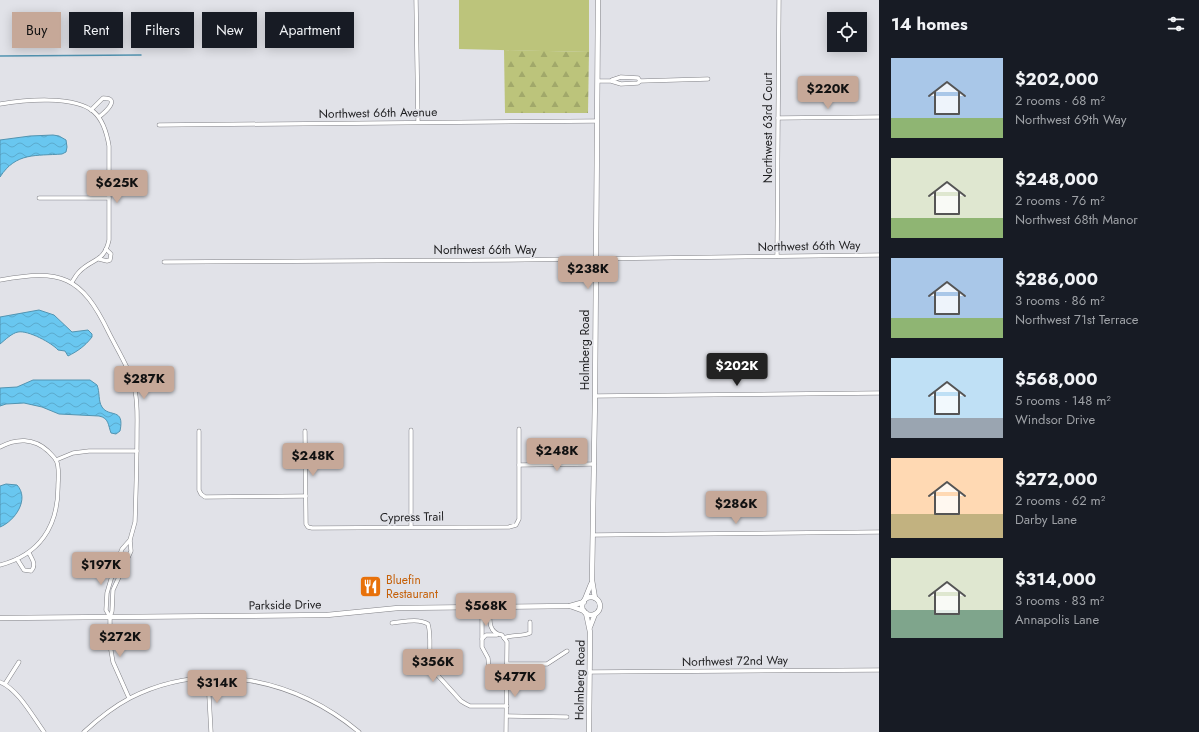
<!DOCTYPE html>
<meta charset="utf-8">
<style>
:root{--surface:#171b24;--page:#242831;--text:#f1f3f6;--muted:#9ea1a6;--accent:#c6a898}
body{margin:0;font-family:Jost,sans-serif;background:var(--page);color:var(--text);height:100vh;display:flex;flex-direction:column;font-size:15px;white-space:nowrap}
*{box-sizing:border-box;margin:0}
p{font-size:13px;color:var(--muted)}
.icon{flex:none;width:22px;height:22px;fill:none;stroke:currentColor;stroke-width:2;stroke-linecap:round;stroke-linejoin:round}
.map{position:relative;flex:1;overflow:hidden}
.panel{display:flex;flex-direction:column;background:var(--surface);width:320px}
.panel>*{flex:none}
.banner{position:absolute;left:12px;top:12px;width:380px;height:36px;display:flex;gap:8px}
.fabs{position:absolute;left:827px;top:12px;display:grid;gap:8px}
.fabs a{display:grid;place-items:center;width:40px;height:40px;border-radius:0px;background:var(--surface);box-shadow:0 2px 10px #0003;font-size:20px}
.price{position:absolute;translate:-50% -34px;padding:0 9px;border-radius:4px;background:var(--accent);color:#111;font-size:13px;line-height:26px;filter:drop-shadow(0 1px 2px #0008)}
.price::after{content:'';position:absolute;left:50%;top:24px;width:12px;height:9px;margin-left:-6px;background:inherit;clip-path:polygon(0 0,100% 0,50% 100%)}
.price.current{background:#222;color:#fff}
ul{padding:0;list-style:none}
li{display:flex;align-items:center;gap:12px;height:100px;padding:0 12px}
li span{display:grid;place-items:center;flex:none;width:112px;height:80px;border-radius:0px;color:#555}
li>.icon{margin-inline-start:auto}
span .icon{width:48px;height:48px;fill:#fffc;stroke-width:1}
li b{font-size:17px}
h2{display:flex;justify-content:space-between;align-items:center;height:48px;padding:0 12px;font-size:17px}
.tag{padding:0 14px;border-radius:0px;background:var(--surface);box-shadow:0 2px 10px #0003;font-size:14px;line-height:36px}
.tag.current{background:var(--accent);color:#111}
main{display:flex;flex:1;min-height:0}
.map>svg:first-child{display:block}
.forest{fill:url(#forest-firs)}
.park{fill:#bcc47b}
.water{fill:url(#water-waves);stroke:#5294b1}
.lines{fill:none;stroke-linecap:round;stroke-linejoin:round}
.stream{stroke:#5294b1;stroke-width:1.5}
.minor-casing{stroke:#808186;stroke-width:4.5}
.tertiary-casing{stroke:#808186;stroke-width:5.5}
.minor{stroke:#fff;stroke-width:3.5}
.tertiary{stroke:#fff;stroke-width:4.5}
.labels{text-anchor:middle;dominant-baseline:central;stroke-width:3.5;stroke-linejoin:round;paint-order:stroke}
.street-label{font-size:12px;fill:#1d1d1f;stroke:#e1e2e8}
.food-label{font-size:12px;fill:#c56008;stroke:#e1e2e8;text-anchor:start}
</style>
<main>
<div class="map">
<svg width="879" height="732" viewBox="0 0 879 732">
<defs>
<pattern id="forest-firs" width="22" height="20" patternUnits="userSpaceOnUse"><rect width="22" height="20" fill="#bcc47b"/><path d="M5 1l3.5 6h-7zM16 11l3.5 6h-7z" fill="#a1a86a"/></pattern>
<pattern id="water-waves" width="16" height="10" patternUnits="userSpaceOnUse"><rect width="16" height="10" fill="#69c7f0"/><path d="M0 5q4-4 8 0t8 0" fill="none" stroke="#5baacd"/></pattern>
</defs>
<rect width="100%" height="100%" fill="#e1e2e8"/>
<path class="forest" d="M 504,50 L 589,52 L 588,113 L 505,113 Z"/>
<path class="park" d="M 459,0 L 589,0 L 589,52 L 459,49 Z"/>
<g class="water">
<path d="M 53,135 L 59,136 L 66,140 L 67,147 L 66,152 L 62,154 C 36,156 16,152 0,177 L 0,140 L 30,136 Z"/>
<path d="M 39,310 L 54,315 L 72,332 L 88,330 L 92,334 L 92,337 C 85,346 78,351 68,356 L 65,351 L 58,350 C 52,343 28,330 18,332 C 12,333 5,340 0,344 L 0,317 Z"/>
<path d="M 33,380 L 90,380 L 97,385 C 100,392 98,401 102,407 C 109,418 125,407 120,431 L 116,434 L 111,433 C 108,425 109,418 99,416 L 59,414 L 42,407 L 24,403 L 6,404 L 0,406 L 0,388 L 17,387 Z"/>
<path d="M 6,484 L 17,485 C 30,499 15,521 0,527 L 0,486 Z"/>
</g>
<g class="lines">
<path class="stream" d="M 0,56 L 141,55"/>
<defs>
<g id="minor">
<path d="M 416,0 L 418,122"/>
<path d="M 612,80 L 621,77 L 638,78 L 640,81"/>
<path d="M 598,81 L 611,81 L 621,84 L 638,83 L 640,81 L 708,79"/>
<path d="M 0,104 C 24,100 75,95 94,112 C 103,120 107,134 109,146 L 109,240 C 104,263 92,258 79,272 C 76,275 74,279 72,282"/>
<path d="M 91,110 L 103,98 C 122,98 104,113 99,117"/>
<path d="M 778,118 L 879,117"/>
<path d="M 159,125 L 597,121"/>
<path d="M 39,198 L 109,198"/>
<path d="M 777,256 L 779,0"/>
<path d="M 99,259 L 107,261 L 110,260 L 111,254 L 106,249"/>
<path d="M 164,262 L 508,260 L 879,255"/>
<path d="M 0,280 C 61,269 81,275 109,333 C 118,351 131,371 135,391 C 138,405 137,419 137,433 C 137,463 136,492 135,522 L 130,540 L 122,549 L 114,569 L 107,593 L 106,610 L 110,617"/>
<path d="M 595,396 L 879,393"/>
<path d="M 199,431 L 199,490 L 201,494 L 205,497 L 306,496"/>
<path d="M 305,431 L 306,524 L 308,527 L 312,528 L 509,527 L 516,525 L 519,519 L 519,429"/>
<path d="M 0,447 C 16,438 34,438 48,451 C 50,453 54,457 56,460 C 60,467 58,479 58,487 C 58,527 39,555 0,565"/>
<path d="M 56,460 L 73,453 L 89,451 L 137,451"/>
<path d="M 519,465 L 594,464"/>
<path d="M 411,527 L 411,430"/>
<path d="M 593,535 L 879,532"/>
<path d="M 17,559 L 24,570 L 31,571 C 37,565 32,559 29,553"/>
<path d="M 482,607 L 482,647 L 488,658 L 489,669 L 494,676 L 507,678"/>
<path d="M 490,607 C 490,618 487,633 502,635 L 507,642 L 506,732"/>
<path d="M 392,623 C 403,622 418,618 428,624 C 432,638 428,653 431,668 L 461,701 L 466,704 L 470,706 L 507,706"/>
<path d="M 504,638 C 513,634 522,637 530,633 L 530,622"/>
<path d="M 482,639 L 486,635 L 497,635"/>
<path d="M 507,664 L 547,664 L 567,651"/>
<path d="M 590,672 L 879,670"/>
<path d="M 208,678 L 211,732"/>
<path d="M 0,682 C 18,689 33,717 44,732"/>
<path d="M 5,684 L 19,662"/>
<path d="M 129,698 L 113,662 L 110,645 L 110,617 L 112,611 L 113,590 L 131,551 L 130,540"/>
<path d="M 507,716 L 567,717"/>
<path d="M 84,732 C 98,719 113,707 130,698 C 207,659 295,679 359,732"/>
</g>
<g id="tertiary">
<circle cx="591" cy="606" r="9"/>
<path d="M 595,598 L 592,580 L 595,396 L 598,0"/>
<path d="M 585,599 L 591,584"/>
<path d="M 570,606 L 584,611"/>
<path d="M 586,613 L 590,632 L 589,732"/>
<path d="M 0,618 L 327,615 L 398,608 L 570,606 L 584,602"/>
<path d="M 590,627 L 595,614"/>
</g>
</defs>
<use href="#minor" class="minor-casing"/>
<use href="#tertiary" class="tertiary-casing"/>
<use href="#minor" class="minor"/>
<use href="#tertiary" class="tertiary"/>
</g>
<defs>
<symbol id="restaurant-square" viewBox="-11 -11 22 22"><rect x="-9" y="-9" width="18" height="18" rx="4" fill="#e8710a" stroke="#e1e2e8"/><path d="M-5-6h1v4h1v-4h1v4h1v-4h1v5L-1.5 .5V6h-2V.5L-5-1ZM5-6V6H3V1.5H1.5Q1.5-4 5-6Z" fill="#fff"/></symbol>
</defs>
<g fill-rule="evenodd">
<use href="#restaurant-square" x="358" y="574" width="25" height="25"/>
</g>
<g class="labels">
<g class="street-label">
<text transform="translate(378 113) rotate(-1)">Northwest 66th Avenue</text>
<text transform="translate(768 128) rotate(-90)">Northwest 63rd Court</text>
<text transform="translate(809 246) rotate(-1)">Northwest 66th Way</text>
<text x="485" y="250">Northwest 66th Way</text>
<text transform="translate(585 350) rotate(-90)">Holmberg Road</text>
<text transform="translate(412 517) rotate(-1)">Cypress Trail</text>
<text transform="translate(285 605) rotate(-1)">Parkside Drive</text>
<text transform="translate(735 661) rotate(-1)">Northwest 72nd Way</text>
<text transform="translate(580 680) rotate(-89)">Holmberg Road</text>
</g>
<g class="food-label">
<text x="386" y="580">Bluefin<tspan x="386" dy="14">Restaurant</tspan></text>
</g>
</g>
</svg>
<div class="fabs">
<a><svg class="icon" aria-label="locate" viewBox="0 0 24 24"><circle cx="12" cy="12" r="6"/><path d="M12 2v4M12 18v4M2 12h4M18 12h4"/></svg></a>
</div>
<b class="price" style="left:828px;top:110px">$220K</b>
<b class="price" style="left:117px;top:204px">$625K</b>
<b class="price" style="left:588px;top:290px">$238K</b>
<b class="price current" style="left:737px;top:387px">$202K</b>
<b class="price" style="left:144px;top:400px">$287K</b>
<b class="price" style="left:557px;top:472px">$248K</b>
<b class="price" style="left:313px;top:477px">$248K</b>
<b class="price" style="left:736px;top:525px">$286K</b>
<b class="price" style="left:101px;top:586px">$197K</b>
<b class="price" style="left:486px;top:627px">$568K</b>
<b class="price" style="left:120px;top:658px">$272K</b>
<b class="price" style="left:433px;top:683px">$356K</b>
<b class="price" style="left:515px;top:698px">$477K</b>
<b class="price" style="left:217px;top:704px">$314K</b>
<div class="banner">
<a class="tag current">Buy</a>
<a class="tag">Rent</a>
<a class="tag">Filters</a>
<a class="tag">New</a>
<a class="tag">Apartment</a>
</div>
</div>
<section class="panel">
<h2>14 homes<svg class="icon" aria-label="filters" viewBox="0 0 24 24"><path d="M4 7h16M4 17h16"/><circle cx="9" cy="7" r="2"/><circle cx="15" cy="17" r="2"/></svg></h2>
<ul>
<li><span style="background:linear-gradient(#a9c7e8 75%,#8fb573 0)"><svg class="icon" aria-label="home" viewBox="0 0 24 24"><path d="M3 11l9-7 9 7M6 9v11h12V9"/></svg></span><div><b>$202,000</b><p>2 rooms · 68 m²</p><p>Northwest 69th Way</p></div></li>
<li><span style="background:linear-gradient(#dfe7d0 75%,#8fb573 0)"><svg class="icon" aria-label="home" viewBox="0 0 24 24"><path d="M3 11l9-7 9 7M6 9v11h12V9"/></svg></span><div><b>$248,000</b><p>2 rooms · 76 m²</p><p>Northwest 68th Manor</p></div></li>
<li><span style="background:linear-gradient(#a9c7e8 75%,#8fb573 0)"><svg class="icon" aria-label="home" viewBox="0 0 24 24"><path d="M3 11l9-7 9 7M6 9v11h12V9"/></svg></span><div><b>$286,000</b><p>3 rooms · 86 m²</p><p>Northwest 71st Terrace</p></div></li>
<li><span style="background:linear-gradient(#bfe0f5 75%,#9aa5b1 0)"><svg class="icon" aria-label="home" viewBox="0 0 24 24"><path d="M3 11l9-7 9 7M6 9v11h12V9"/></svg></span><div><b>$568,000</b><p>5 rooms · 148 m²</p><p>Windsor Drive</p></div></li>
<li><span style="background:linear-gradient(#ffd9b3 70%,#c2b280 0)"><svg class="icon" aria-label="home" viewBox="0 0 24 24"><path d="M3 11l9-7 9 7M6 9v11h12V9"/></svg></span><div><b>$272,000</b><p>2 rooms · 62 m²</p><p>Darby Lane</p></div></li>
<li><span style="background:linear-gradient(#dfe7d0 65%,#7fa58c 0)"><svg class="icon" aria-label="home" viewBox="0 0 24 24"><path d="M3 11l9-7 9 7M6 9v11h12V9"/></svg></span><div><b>$314,000</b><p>3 rooms · 83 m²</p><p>Annapolis Lane</p></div></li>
</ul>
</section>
</main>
